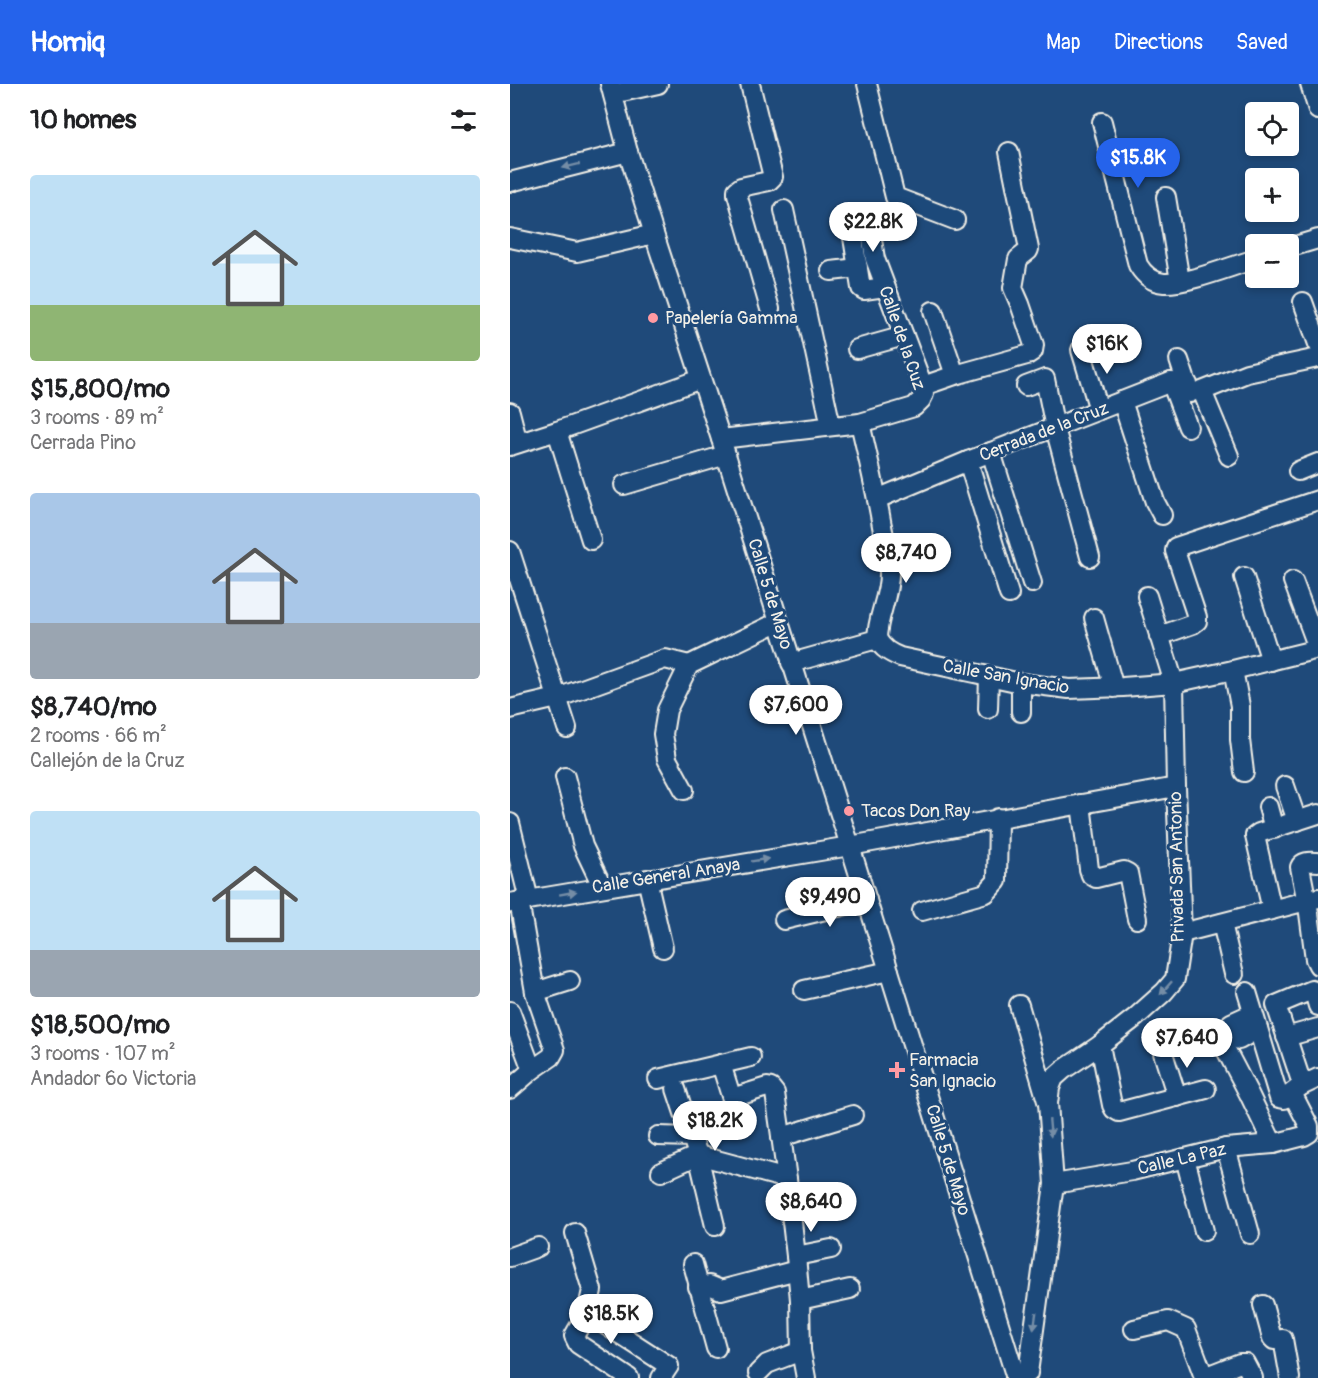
<!DOCTYPE html>
<meta charset="utf-8">
<style>
:root{--surface:#fff;--page:#f6f6f6;--text:#202124;--muted:#757577;--accent:#2563eb}
body{margin:0;font-family:Pangolin,sans-serif;background:var(--page);color:var(--text);height:100vh;display:flex;flex-direction:column;font-size:22px;white-space:nowrap}
*{box-sizing:border-box;margin:0}
p{font-size:20px;color:var(--muted)}
.icon{flex:none;width:33px;height:33px;fill:none;stroke:currentColor;stroke-width:2;stroke-linecap:round;stroke-linejoin:round}
.map{position:relative;flex:1;overflow:hidden}
.details{display:flex;flex-direction:column;background:var(--surface);width:510px}
.details>*{flex:none}
.controls{position:absolute;left:735px;top:18px;display:grid;gap:12px}
.controls a{display:grid;place-items:center;width:54px;height:54px;border-radius:6px;background:var(--surface);box-shadow:0 3px 9px #0003;font-size:30px}
.price{position:absolute;translate:-50% -51px;padding:0 14px;border-radius:21px;background:#fff;color:#222;font-size:20px;line-height:39px;filter:drop-shadow(0 2px 3px #0008)}
.price::after{content:'';position:absolute;left:50%;top:36px;width:18px;height:14px;margin-left:-9px;background:inherit;clip-path:polygon(0 0,100% 0,50% 100%)}
.price.on{background:var(--accent);color:#fff}
ul{padding:0;list-style:none}
li{display:grid;align-content:center;gap:12px;height:318px;padding:0 30px}
li span{display:grid;place-items:center;height:186px;border-radius:6px;color:#555}
li>.icon{margin-inline-start:auto}
span .icon{width:108px;height:108px;fill:#fffc;stroke-width:1}
li b{font-size:26px}
h2{display:flex;justify-content:space-between;align-items:center;height:72px;padding:0 30px;font-size:26px}
header{display:flex;align-items:center;gap:36px;box-sizing:border-box;height:84px;padding:0 30px;background:var(--accent);color:#fff}
header strong{font-size:28px}
nav{display:flex;gap:33px;margin-inline-start:auto;font-size:21px}
main{display:flex;flex:1;min-height:0}
.map>svg:first-child{display:block}
.lines{fill:none;stroke-linecap:round;stroke-linejoin:round}
.minor-casing{stroke:#f4f1e8;stroke-width:22}
.minor{stroke:#1f4a7a;stroke-width:18}
.oneway{fill:#748da6}
.poi-dot{fill:#ff9aa2;stroke:#1f4a7a;stroke-width:2}
.labels{text-anchor:middle;dominant-baseline:central;stroke-width:6;stroke-linejoin:round;paint-order:stroke}
.poi-label{font-size:18px;fill:#f4f1e8;stroke:#1f4a7a;text-anchor:start}
.street-label{font-size:18px;fill:#f4f1e8;stroke:#1f4a7a}
</style>
<header>
<strong>Homiq</strong>
<nav><a>Map</a><a>Directions</a><a>Saved</a></nav>
</header>
<main>
<section class="details">
<h2>10 homes<svg class="icon" aria-label="filters" viewBox="0 0 24 24"><path d="M4 7h16M4 17h16"/><circle cx="9" cy="7" r="2"/><circle cx="15" cy="17" r="2"/></svg></h2>
<ul>
<li><span style="background:linear-gradient(#bfe0f5 70%,#8fb573 0)"><svg class="icon" aria-label="home" viewBox="0 0 24 24"><path d="M3 11l9-7 9 7M6 9v11h12V9"/></svg></span><div><b>$15,800/mo</b><p>3 rooms · 89 m²</p><p>Cerrada Pino</p></div></li>
<li><span style="background:linear-gradient(#a9c7e8 70%,#9aa5b1 0)"><svg class="icon" aria-label="home" viewBox="0 0 24 24"><path d="M3 11l9-7 9 7M6 9v11h12V9"/></svg></span><div><b>$8,740/mo</b><p>2 rooms · 66 m²</p><p>Callejón de la Cruz</p></div></li>
<li><span style="background:linear-gradient(#bfe0f5 75%,#9aa5b1 0)"><svg class="icon" aria-label="home" viewBox="0 0 24 24"><path d="M3 11l9-7 9 7M6 9v11h12V9"/></svg></span><div><b>$18,500/mo</b><p>3 rooms · 107 m²</p><p>Andador 6º Victoria</p></div></li>
</ul>
</section>
<div class="map">
<svg width="808" height="1294" viewBox="0 0 808 1294">
<rect width="100%" height="100%" fill="#1f4a7a"/>
<filter id="ink" filterUnits="userSpaceOnUse"><feTurbulence type="fractalNoise" baseFrequency=".0167" numOctaves="2"/><feDisplacementMap in="SourceGraphic" scale="12" xChannelSelector="R" yChannelSelector="G"/><feConvolveMatrix kernelMatrix="1 2 1 2 8 2 1 2 1" color-interpolation-filters="sRGB"/></filter>
<g filter="url(#ink)">
<g class="lines">
<defs>
<g id="minor">
<path d="M 100,0 L 118,68 L 144,150 L 211,355 L 340,762 L 506,1294"/>
<path d="M 240,0 L 263,93 L 259,97 L 231,103 L 227,106 L 227,110 L 260,225"/>
<path d="M 357,0 L 385,113 L 445,136"/>
<path d="M 800,0 L 808,26"/>
<path d="M 103,10 L 148,0"/>
<path d="M 592,38 L 628,181 C 634,191 642,198 654,199 C 678,200 721,182 746,175"/>
<path d="M 0,98 L 118,68"/>
<path d="M 656,113 L 670,197"/>
<path d="M 274,126 L 321,342"/>
<path d="M 342,147 L 351,204 L 354,206 L 375,203"/>
<path d="M 0,154 L 67,168 L 144,150"/>
<path d="M 778,164 L 808,155"/>
<path d="M 321,187 L 348,184"/>
<path d="M 793,218 L 808,260"/>
<path d="M 423,227 L 445,291"/>
<path d="M 347,265 L 394,252"/>
<path d="M 571,266 L 589,326"/>
<path d="M 669,276 L 680,309"/>
<path d="M 661,298 L 678,343"/>
<path d="M 413,302 L 445,291 L 517,271 L 523,267 L 524,261 L 510,220 L 503,204 L 508,175 L 518,167 L 519,165 L 499,68"/>
<path d="M 516,302 L 535,295 L 545,344 L 580,473"/>
<path d="M 612,317 L 645,418 L 652,431"/>
<path d="M 0,328 L 8,359"/>
<path d="M 47,347 L 81,456"/>
<path d="M 211,355 L 350,339 L 404,323 L 411,316 L 414,310 L 413,302 L 365,175 L 358,130"/>
<path d="M 0,362 L 47,347 L 191,295"/>
<path d="M 481,368 L 522,499"/>
<path d="M 719,372 L 692,307 L 737,289 L 808,274"/>
<path d="M 458,377 L 499,510"/>
<path d="M 788,387 L 808,379"/>
<path d="M 114,401 L 216,371"/>
<path d="M 367,415 L 458,377 L 661,298 L 678,300"/>
<path d="M 0,467 L 57,644"/>
<path d="M 734,493 L 761,577"/>
<path d="M 783,497 L 808,564"/>
<path d="M 584,534 L 604,604"/>
<path d="M 649,552 L 683,540 L 687,537 L 687,533 L 665,467 L 666,463 L 808,416"/>
<path d="M 367,555 C 373,565 380,569 390,573 L 511,599 L 559,605 L 613,603 L 664,599 L 723,586 L 808,565"/>
<path d="M 281,579 L 367,555 C 367,532 380,511 379,488 C 379,473 375,457 372,442 C 366,407 358,373 350,339"/>
<path d="M 723,586 L 730,622 L 730,656 L 734,688"/>
<path d="M 511,599 L 511,628"/>
<path d="M 0,625 L 47,614 L 155,575 L 179,581"/>
<path d="M 478,625 L 479,592"/>
<path d="M 55,693 L 73,762 L 92,802"/>
<path d="M 775,702 L 787,737"/>
<path d="M 174,706 L 157,675 L 153,650 L 157,626 L 179,581 L 268,538"/>
<path d="M 571,720 L 579,785 L 581,791 L 586,794 L 614,787 L 618,789 L 627,835"/>
<path d="M 758,723 L 764,745"/>
<path d="M 0,739 L 19,816"/>
<path d="M 808,778 C 802,778 793,776 790,783 L 799,829 L 805,875 L 808,881"/>
<path d="M 137,795 L 153,864"/>
<path d="M 0,819 L 340,762 L 666,703"/>
<path d="M 762,826 L 745,752 L 749,749 L 808,730"/>
<path d="M 412,827 L 476,809 L 487,797 L 488,734"/>
<path d="M 274,836 L 357,816"/>
<path d="M 712,839 L 724,890"/>
<path d="M 672,849 L 808,814"/>
<path d="M 294,906 L 379,887"/>
<path d="M 25,908 L 60,897"/>
<path d="M 737,908 L 769,1014 L 774,1015 L 791,1002 L 792,1000 L 766,921 L 802,906 L 804,908 L 808,922"/>
<path d="M 509,921 L 537,1017"/>
<path d="M 0,927 L 22,986"/>
<path d="M 743,929 L 721,939 L 723,950 L 729,956 L 748,945"/>
<path d="M 776,953 L 808,944"/>
<path d="M 590,961 L 602,1021 L 604,1025 L 609,1028 L 696,1005"/>
<path d="M 716,966 L 739,1010 L 763,1060"/>
<path d="M 653,969 L 667,1013"/>
<path d="M 211,980 L 221,1012 L 225,1013 L 257,1003 L 261,1004 L 265,1009 L 277,1095 L 286,1172 L 290,1216 L 291,1267 L 296,1294"/>
<path d="M 148,995 L 241,973"/>
<path d="M 791,1002 L 808,994"/>
<path d="M 0,1005 L 22,986 L 41,973 L 45,966 L 25,908 L 9,817"/>
<path d="M 166,1005 L 188,1071 L 205,1142"/>
<path d="M 148,1052 L 182,1053"/>
<path d="M 271,1053 L 343,1031"/>
<path d="M 716,1064 L 740,1150"/>
<path d="M 675,1074 L 694,1147"/>
<path d="M 151,1088 L 188,1071 L 277,1095"/>
<path d="M 544,1100 L 622,1087 L 716,1064 L 763,1060 L 794,1052 L 799,1049 L 799,1042 L 782,1009"/>
<path d="M 65,1149 L 82,1206 L 77,1229 L 159,1282 L 151,1294"/>
<path d="M 286,1172 L 321,1165"/>
<path d="M 0,1173 L 28,1163"/>
<path d="M 183,1180 L 206,1264"/>
<path d="M 188,1203 L 199,1201 L 211,1206 L 287,1186"/>
<path d="M 290,1216 L 340,1205"/>
<path d="M 753,1221 L 762,1254 L 764,1256 L 773,1255 L 780,1294"/>
<path d="M 77,1229 L 64,1252 L 68,1260 L 119,1294"/>
<path d="M 624,1245 L 658,1237 L 676,1245 L 694,1293 L 730,1279 L 735,1279 L 743,1294"/>
<path d="M 248,1289 L 257,1280 L 291,1267"/>
<path d="M 505,1294 L 518,1289 L 544,1100 L 538,1019 L 540,1004 L 544,994 L 553,986 L 590,961 L 626,933 L 654,908 L 665,895 L 672,849 L 666,703 L 664,599 L 637,512"/>
</g>
</defs>
<use href="#minor" class="minor-casing"/>
<use href="#minor" class="minor"/>
</g>
<defs><path id="oneway-solid" d="M-6-.8H1V-3.2L6.5 0L1 3.2V.8H-6Z" transform="scale(1.5)"/></defs>
<g class="oneway">
<use href="#oneway-solid" transform="translate(61 82) rotate(166)"/>
<use href="#oneway-solid" transform="translate(250 776) rotate(-9)"/>
<use href="#oneway-solid" transform="translate(58 809) rotate(-10)"/>
<use href="#oneway-solid" transform="translate(656 904) rotate(132)"/>
<use href="#oneway-solid" transform="translate(540 1044) rotate(85)"/>
<use href="#oneway-solid" transform="translate(525 1237) rotate(98)"/>
</g>
</g>
<g class="poi-dot">
<circle cx="143" cy="234" r="6"/>
<circle cx="339" cy="727" r="6"/>
<path d="M384 977h6v6h6v6h-6v6h-6v-6h-6v-6h6z"/>
</g>
<g class="labels">
<g class="poi-label">
<text x="155" y="234">Papelería Gamma</text>
<text x="351" y="727">Tacos Don Ray</text>
<text x="399" y="976">Farmacia<tspan x="399" dy="21">San Ignacio</tspan></text>
</g>
<g class="street-label">
<text transform="translate(392 254) rotate(71)">Calle de la Cuz</text>
<text transform="translate(534 348) rotate(-21)">Cerrada de la Cruz</text>
<text transform="translate(260 510) rotate(73)">Calle 5 de Mayo</text>
<text transform="translate(496 593) rotate(10)">Calle San Ignacio</text>
<text transform="translate(667 783) rotate(-91)">Privada San Antonio</text>
<text transform="translate(156 792) rotate(-9)">Calle General Anaya</text>
<text transform="translate(672 1075) rotate(-13)">Calle La Paz</text>
<text transform="translate(438 1076) rotate(73)">Calle 5 de Mayo</text>
</g>
</g>
</svg>
<div class="controls">
<a><svg class="icon" aria-label="locate" viewBox="0 0 24 24"><circle cx="12" cy="12" r="6"/><path d="M12 2v4M12 18v4M2 12h4M18 12h4"/></svg></a>
<a>+</a>
<a>−</a>
</div>
<b class="price on" style="left:628px;top:105px">$15.8K</b>
<b class="price" style="left:363px;top:169px">$22.8K</b>
<b class="price" style="left:597px;top:291px">$16K</b>
<b class="price" style="left:396px;top:500px">$8,740</b>
<b class="price" style="left:286px;top:652px">$7,600</b>
<b class="price" style="left:320px;top:844px">$9,490</b>
<b class="price" style="left:677px;top:985px">$7,640</b>
<b class="price" style="left:205px;top:1068px">$18.2K</b>
<b class="price" style="left:301px;top:1149px">$8,640</b>
<b class="price" style="left:101px;top:1261px">$18.5K</b>
</div>
</main>
